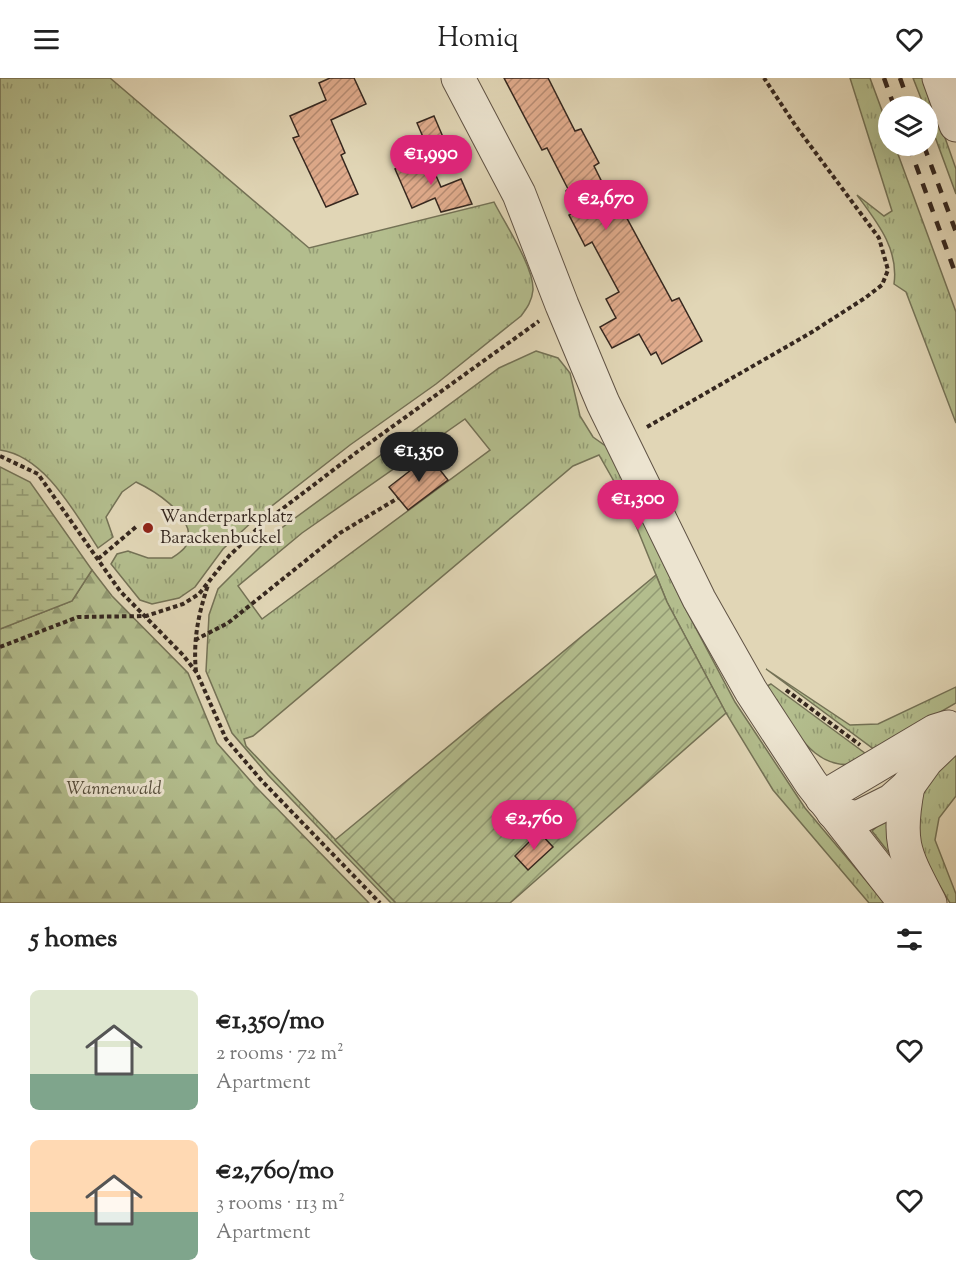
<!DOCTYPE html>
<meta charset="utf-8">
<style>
:root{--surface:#fff;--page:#f2f2f2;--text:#222;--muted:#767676;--accent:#db2777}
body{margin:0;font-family:"Sorts Mill Goudy",serif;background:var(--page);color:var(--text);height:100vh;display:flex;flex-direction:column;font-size:22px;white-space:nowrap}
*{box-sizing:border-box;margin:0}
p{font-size:20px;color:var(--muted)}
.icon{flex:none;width:33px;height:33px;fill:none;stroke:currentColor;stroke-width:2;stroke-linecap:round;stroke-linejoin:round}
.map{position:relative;height:825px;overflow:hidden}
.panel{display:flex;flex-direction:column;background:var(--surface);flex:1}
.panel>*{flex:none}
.buttons{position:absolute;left:878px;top:18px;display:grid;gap:12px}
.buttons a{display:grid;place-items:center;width:60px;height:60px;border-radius:50%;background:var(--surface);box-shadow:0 6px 24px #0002;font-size:30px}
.price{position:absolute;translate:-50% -51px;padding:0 14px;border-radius:21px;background:var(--accent);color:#fff;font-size:20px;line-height:39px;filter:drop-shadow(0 2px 3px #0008)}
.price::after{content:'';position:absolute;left:50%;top:36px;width:18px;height:14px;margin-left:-9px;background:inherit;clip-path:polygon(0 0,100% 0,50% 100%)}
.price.current{background:#222;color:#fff}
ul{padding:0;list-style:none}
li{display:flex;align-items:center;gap:18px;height:150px;padding:0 30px}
li span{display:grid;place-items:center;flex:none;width:168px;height:120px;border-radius:9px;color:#555}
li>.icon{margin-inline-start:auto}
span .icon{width:72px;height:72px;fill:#fffc;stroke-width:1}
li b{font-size:26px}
h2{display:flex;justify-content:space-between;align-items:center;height:72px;padding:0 30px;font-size:26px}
header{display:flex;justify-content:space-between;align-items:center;height:78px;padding:0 30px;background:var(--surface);font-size:27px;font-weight:600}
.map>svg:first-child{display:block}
.grass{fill:url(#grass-tufts);stroke:#747256;stroke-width:1.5;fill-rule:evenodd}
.forest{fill:url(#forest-firs);stroke:#747256;stroke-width:1.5}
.wetland{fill:url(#wetland-marsh);stroke:#747256;stroke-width:1.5}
.garden{fill:url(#garden-furrows);stroke:#747256;stroke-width:1.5}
.building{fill:url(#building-hatch);stroke:#35271f;stroke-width:1.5}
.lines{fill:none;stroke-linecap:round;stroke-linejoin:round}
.minor-casing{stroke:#605345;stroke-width:35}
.path{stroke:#35271f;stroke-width:4;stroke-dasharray:4.5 3;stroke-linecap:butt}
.minor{stroke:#ece4d0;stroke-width:33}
.rail{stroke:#35271f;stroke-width:4.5;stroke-dasharray:10 10;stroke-linecap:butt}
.poi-dot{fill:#8f2418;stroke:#ece4d0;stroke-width:2}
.labels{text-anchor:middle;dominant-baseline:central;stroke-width:6;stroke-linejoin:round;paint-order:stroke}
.poi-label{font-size:18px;fill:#35271f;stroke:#ece4d0;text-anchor:start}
.park-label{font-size:18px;font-style:italic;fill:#544c3a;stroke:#ece4d0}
</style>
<header><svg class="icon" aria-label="menu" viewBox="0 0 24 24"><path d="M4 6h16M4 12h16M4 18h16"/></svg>Homiq<svg class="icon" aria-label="heart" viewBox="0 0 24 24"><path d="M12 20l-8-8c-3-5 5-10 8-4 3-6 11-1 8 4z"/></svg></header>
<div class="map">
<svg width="956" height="825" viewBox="0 0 956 825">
<defs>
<pattern id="grass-tufts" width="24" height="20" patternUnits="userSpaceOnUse" patternTransform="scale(1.5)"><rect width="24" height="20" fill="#b3bd8d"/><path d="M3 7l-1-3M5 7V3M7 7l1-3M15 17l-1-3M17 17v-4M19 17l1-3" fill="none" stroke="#929a73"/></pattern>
<pattern id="forest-firs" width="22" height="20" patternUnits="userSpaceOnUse" patternTransform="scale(1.5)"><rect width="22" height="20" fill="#b3bd8d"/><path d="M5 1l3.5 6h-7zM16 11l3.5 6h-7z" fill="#929a73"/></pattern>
<pattern id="wetland-marsh" width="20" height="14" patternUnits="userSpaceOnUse" patternTransform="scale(1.5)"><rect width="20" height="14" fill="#b3bd8d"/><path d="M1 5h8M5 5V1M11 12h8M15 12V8" fill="none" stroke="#929a73"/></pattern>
<pattern id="garden-furrows" width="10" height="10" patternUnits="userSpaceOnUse" patternTransform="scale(1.5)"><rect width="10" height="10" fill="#b3bd8d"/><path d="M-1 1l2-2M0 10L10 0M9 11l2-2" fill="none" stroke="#929a73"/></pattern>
<pattern id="building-hatch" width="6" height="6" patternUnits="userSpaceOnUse" patternTransform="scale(1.5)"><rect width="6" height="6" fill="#e0ab8c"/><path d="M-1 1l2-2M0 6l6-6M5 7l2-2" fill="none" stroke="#b68b72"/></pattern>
</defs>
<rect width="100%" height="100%" fill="#e1d6b6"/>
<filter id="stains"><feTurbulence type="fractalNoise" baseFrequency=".00333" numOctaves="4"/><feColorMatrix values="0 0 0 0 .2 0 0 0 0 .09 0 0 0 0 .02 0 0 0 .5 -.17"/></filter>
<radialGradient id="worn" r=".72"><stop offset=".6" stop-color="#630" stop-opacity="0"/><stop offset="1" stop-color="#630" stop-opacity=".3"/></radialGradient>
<g class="grass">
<path d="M 0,0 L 110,0 L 309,170 L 494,124 C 505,146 534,189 533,212 C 532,223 527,230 521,238 L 436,306 L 350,367 L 255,441 L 223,471 L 195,509 L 179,520 L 152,526 L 140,522 L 111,486 L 117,476 L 128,473 L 148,480 L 172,480 C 179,475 190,468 189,458 C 188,434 155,413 136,404 L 122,414 L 106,439 L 113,459 L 98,470 C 75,435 45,378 0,372 Z"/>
<path d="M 850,0 L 870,0 L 888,49 L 888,68 L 895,68 L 956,234 L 956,345 L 906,214 L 894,206 C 899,171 877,144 857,117 L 884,138 L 892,133 Z"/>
<path d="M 913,0 L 924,0 L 956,91 L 956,116 L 927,37 L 927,28 L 924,28 Z"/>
<path d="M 536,273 L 558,280 L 570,295 L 580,338 L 593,359 L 607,369 L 684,528 L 735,624 L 805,730 L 885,825 L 869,825 L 773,712 L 726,635 L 667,524 L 628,428 L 599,377 L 573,388 L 253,658 L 244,661 L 246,668 L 396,825 L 391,825 L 268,697 L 232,655 L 206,593 L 209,537 L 218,511 L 272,457 L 499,290 ZM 465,341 L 490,372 L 262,541 L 238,508 L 302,455 Z"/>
<path d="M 766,591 L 850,647 L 878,646 L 956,609 L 956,625 L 875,672 Z"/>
<path d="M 771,606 L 873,681 C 815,705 793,648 767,608 Z"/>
<path d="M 956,674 L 956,718 L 939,740 L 935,762 L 956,816 L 956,825 L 950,825 C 929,791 904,748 925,709 C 931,696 947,685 956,674 Z"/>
<path d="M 888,739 L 893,780 L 872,753 Z"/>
</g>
<path class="forest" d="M 92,492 L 112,518 L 188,595 L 217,665 L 255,708 L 369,825 L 0,825 L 0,551 L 72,523 Z"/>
<path class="wetland" d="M 0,389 L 30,404 L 92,492 L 72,523 L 0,551 Z"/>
<path class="garden" d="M 656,497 L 667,524 L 726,635 L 510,825 L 396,825 L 335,762 Z"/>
<g class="building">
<path d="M 330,0 L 354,0 L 366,26 L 331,42 L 345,75 L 341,77 L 358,116 L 326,129 L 293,60 L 299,58 L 290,38 L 326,22 L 319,5 Z"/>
<path d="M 504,0 L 548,0 L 575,53 L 581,51 L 599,85 L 594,88 L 613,126 L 618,124 L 672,223 L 679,220 L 702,263 L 662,286 L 656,274 L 651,277 L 639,256 L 612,270 L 600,249 L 616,240 L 606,221 L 619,214 L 592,164 L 585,168 L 569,137 L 576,134 L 566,113 L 568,111 L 547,70 L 542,72 Z"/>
<path d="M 434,38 L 443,59 L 426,66 L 417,45 Z"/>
<path d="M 427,77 L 441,109 L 461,101 L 472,126 L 441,134 L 435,120 L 412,130 L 395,91 Z"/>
<path d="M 429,378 L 448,402 L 408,432 L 389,409 Z"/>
<path d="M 539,754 L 553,769 L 528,792 L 515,778 Z"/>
</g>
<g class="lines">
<defs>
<g id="minor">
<path d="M 458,0 L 519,116 L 562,227 L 603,325 L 699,521 L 751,613 L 811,705 L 905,825"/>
<path d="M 939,0 L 956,47"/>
<path d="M 908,708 C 897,765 904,775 930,825"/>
<path d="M 822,720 L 935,653 L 948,649"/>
<path d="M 833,734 L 857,740 L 891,723 L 908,708 L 926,683 L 956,654"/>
</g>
</defs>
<use href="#minor" class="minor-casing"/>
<g class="path">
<path d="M 647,349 L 812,254 L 865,220 L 882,207 L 888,192 L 879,160 L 795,47 L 764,0"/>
<path d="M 0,378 L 38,396 L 120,513 L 183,577 L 197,595 L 226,661 L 262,703 L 380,825"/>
<path d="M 98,481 L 137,448"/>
<path d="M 195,562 L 228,545 L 340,455 L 398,420"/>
<path d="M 0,569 L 78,539 L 146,538 L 183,526 L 199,516 L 229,478 L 261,447 L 357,374 L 539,243"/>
<path d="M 196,594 C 193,563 198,537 208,507"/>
<path d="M 786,612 L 860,667"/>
</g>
<use href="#minor" class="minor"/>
<g class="rail">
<path d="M 884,0 L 894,28"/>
<path d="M 900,0 L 910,28"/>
<path d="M 909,68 L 956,197"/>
<path d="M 924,68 L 956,154"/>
</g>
</g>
<circle class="poi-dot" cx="148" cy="450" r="6"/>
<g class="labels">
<g class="poi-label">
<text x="160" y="440">Wanderparkplatz<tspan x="160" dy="21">Barackenbuckel</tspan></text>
</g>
<g class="park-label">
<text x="114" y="712">Wannenwald</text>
</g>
</g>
<rect width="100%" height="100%" filter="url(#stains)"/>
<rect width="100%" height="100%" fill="url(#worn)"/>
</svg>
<div class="buttons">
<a><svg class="icon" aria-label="layers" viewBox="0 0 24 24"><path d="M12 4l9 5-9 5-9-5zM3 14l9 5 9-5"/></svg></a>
</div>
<b class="price" style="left:431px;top:108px">€1,990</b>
<b class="price" style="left:606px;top:153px">€2,670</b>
<b class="price current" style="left:419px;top:405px">€1,350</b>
<b class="price" style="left:638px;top:453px">€1,300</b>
<b class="price" style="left:534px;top:773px">€2,760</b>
</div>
<section class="panel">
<h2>5 homes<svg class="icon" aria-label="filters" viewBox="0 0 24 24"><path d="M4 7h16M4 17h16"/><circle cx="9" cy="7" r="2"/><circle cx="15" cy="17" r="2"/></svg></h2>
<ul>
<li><span style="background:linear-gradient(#dfe7d0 70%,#7fa58c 0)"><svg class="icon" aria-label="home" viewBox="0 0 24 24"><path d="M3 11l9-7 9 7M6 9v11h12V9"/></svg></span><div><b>€1,350/mo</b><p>2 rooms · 72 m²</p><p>Apartment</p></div><svg class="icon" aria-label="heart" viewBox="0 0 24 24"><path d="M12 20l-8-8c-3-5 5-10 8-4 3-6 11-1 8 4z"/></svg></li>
<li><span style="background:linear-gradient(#ffd9b3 60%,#7fa58c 0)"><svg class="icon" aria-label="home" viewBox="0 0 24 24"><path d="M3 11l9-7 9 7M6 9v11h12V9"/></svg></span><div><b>€2,760/mo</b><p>3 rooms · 113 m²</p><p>Apartment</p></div><svg class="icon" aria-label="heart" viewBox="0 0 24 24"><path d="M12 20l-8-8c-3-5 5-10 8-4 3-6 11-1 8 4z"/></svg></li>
</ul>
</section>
